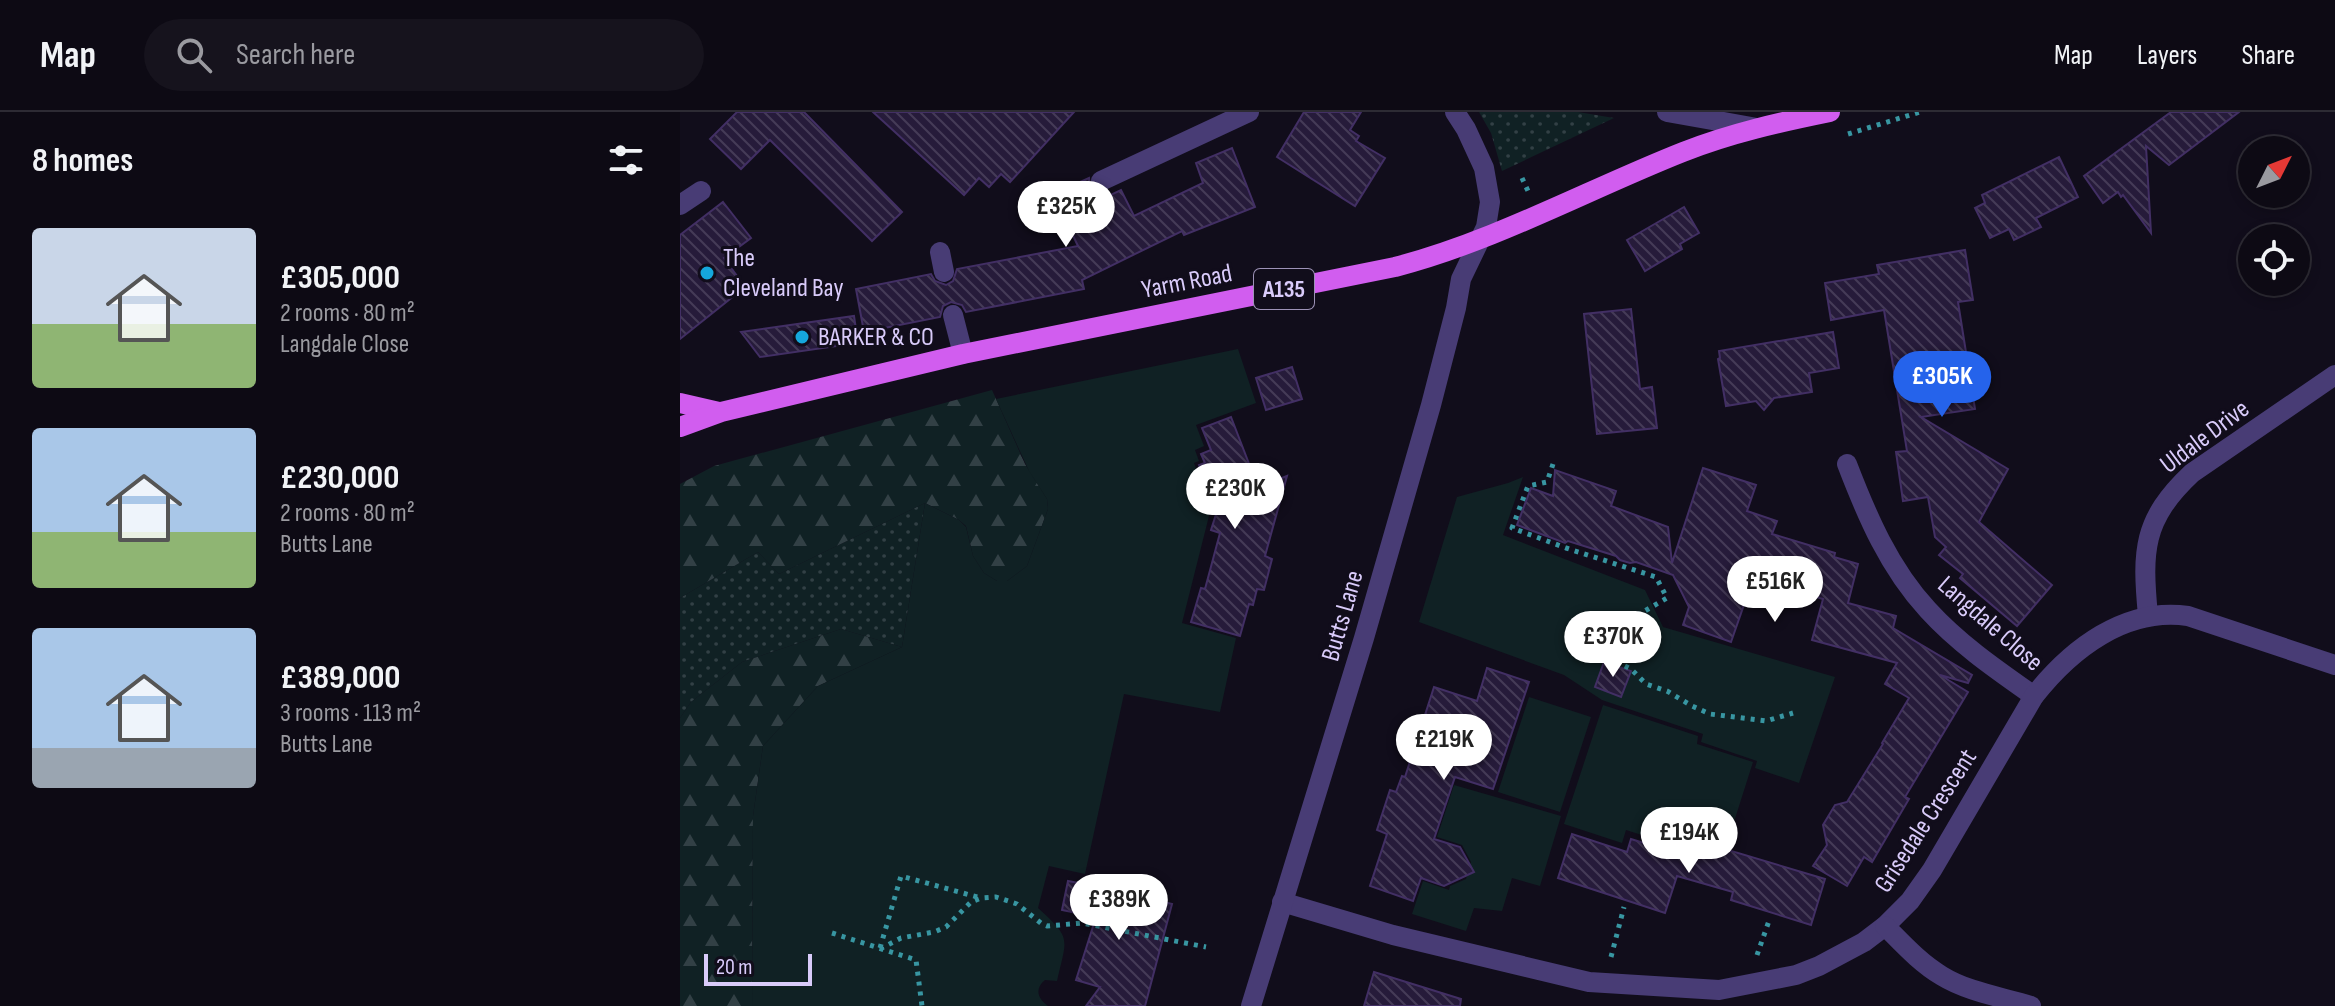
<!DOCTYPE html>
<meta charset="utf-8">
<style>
:root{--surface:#0d0a14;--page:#16131d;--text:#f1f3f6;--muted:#9a9aa0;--line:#2d2b34;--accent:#2563eb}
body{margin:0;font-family:"Sofia Sans Condensed",sans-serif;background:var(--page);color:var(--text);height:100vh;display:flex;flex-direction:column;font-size:30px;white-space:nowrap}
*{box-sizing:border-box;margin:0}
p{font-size:26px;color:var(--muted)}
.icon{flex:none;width:44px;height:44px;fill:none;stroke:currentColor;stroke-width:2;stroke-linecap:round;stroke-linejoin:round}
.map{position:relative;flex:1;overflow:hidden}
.drawer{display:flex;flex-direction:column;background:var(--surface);width:680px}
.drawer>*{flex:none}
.needle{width:52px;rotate:48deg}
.controls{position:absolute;left:1558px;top:24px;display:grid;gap:16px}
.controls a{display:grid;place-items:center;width:72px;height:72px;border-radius:50%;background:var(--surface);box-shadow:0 4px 12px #0003,0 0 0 2px var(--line);font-size:40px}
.scale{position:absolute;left:24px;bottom:20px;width:108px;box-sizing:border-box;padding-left:8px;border:4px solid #d9cbfa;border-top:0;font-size:22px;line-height:28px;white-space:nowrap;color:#d9cbfa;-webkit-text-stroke:6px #110d1b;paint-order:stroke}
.price{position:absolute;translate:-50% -68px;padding:0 18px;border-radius:28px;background:#fff;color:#222;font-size:26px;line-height:52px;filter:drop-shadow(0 2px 4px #0008)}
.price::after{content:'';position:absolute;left:50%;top:48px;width:24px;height:18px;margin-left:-12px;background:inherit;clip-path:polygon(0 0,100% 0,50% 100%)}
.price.selected{background:var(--accent);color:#fff}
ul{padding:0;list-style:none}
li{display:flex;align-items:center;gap:24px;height:200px;padding:0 32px}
li span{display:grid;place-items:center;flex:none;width:224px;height:160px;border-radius:8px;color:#555}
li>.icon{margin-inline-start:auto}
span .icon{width:96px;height:96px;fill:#fffc;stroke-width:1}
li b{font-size:34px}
h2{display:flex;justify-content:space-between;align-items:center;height:96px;padding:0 32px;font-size:34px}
header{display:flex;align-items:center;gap:48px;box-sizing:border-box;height:112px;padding:0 40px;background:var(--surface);border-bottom:2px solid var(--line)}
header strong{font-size:38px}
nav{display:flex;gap:44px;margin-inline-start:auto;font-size:28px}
.search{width:560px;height:72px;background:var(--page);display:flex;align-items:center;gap:20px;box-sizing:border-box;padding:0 28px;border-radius:44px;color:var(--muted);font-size:30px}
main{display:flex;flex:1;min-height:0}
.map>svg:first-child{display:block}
.grass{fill:url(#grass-dots)}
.forest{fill:url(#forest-firs)}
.garden{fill:#102124}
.building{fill:url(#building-back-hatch);stroke:#422f64;stroke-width:2}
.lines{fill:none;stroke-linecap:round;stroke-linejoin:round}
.path{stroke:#3896a2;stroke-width:5;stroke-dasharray:4 6;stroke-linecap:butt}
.lane{stroke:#483c75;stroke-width:20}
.street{stroke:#483c75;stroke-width:20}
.primary{stroke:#d15def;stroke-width:20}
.poi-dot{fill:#15a7dc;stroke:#110d1b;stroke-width:3}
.labels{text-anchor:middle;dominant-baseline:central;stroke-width:6;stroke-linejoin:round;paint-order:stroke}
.shield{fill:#110d1b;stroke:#9d92b7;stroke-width:2}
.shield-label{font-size:24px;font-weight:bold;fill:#d9cbfa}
.poi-label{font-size:26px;fill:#d9cbfa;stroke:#110d1b;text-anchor:start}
.street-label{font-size:26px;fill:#d9cbfa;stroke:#110d1b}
</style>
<header>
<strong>Map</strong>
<div class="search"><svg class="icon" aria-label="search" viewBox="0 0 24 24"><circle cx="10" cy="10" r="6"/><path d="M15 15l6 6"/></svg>Search here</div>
<nav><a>Map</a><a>Layers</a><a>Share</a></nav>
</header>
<main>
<section class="drawer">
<h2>8 homes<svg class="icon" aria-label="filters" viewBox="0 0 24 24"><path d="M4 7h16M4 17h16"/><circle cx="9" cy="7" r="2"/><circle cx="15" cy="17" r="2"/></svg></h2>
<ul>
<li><span style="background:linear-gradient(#c9d6e8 60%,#8fb573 0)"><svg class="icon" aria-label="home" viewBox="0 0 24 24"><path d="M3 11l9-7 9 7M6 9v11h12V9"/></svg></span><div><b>£305,000</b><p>2 rooms · 80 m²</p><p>Langdale Close</p></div></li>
<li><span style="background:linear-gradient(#a9c7e8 65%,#8fb573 0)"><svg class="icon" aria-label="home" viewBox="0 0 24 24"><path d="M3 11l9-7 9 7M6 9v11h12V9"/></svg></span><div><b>£230,000</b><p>2 rooms · 80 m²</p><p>Butts Lane</p></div></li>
<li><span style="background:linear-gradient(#a9c7e8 75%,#9aa5b1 0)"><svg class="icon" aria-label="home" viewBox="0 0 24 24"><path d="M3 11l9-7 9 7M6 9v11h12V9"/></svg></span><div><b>£389,000</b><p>3 rooms · 113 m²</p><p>Butts Lane</p></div></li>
</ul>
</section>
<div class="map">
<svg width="1655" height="894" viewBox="0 0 1655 894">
<defs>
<pattern id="grass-dots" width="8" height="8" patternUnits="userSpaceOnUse" patternTransform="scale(2)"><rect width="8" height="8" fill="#102124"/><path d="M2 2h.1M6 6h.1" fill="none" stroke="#324045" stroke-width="1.8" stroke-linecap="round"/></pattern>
<pattern id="forest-firs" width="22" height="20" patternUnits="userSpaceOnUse" patternTransform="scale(2)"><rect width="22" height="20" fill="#102124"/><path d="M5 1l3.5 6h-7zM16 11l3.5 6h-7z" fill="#324045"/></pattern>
<pattern id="building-back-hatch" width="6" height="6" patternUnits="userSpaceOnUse" patternTransform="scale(2)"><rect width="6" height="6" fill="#261b3a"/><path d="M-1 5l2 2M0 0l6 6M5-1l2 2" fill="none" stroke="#453b57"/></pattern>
</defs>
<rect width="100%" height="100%" fill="#110d1b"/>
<g class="grass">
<path d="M 799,0 L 898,0 L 934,6 L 822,59 L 811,21 Z"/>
<path d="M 245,391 L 222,535 L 161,517 L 62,550 L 11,590 L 0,606 L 0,486 L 78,440 L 99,462 Z"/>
</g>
<g class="forest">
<path d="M 312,278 L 345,352 L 367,387 L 368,397 L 347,454 L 327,469 L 317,469 L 304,461 L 293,444 L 286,414 L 279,408 L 245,391 L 99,462 L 78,440 L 0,486 L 0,372 L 34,354 Z"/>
<path d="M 161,517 L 222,535 L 138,574 L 83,634 L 73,704 L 72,894 L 0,894 L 0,606 L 11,590 L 62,550 Z"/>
</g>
<g class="garden">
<path d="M 558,237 L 576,291 L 516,313 L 524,334 L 515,338 L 519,349 L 514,351 L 531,396 L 502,511 L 556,526 L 540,600 L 444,582 L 405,762 L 369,754 L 358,796 C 392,827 387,825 377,869 L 365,868 C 354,877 358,887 368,894 L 72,894 L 73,704 L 83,634 L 138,574 L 222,535 L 245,391 L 279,408 L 286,415 L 293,444 L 304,461 L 317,469 L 327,469 L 347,454 L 368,397 L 367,387 L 349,359 L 316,287 Z"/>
<path d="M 843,365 L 823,423 L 965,478 L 983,515 L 1155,565 L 1119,671 L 1075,656 L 1077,649 L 1021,630 L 1023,622 L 922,588 L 884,563 L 739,510 L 777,385 L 828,371 Z"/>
<path d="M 849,585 L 911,605 L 880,700 L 818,680 Z"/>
<path d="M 923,593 L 1018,624 L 1017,632 L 1073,650 L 1046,735 L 976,712 L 971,726 L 946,718 L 942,731 L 884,712 Z"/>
<path d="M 774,673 L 881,704 L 860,774 L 832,766 L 822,799 L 794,796 L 786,819 L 732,802 L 743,769 L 769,778 L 770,774 L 786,767 L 791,750 L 782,733 L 757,725 Z"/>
</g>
<g class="building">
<path d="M 57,0 L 124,0 L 222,100 L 192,129 L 90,28 L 61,57 L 30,27 Z"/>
<path d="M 193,0 L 394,0 L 330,70 L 321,62 L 309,75 L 299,66 L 284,83 Z"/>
<path d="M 624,0 L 681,0 L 670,18 L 679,24 L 676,29 L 705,46 L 675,94 L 597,45 Z"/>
<path d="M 1491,0 L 1559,0 L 1489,53 L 1466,34 L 1471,121 L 1443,83 L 1441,85 L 1438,80 L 1423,91 L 1404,64 Z"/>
<path d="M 552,36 L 575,95 L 504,123 L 502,119 L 402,168 L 404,177 L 286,200 L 282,193 L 271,190 L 263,194 L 260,205 L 184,220 L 176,177 L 251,162 L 255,169 L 266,173 L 273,169 L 277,157 L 398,134 L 373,82 L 409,66 L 410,75 L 416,81 L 420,88 L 441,78 L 454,104 L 523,71 L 516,51 Z"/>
<path d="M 1379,45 L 1398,85 L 1356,106 L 1361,115 L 1334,128 L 1329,117 L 1310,126 L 1295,96 L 1305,91 L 1302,83 Z"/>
<path d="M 43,90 L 71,126 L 44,146 L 65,175 L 0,227 L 0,123 Z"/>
<path d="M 1004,95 L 1019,121 L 1000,132 L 1002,137 L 965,159 L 947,128 Z"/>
<path d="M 1285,138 L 1293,188 L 1278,190 L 1295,297 L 1241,305 L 1328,357 L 1299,410 L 1372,473 L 1337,514 L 1280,466 L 1283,462 L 1259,443 L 1266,435 L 1255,425 L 1248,385 L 1223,389 L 1216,340 L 1227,339 L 1204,198 L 1151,208 L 1145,171 L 1199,162 L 1197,153 Z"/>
<path d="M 951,197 L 960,277 L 972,275 L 977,316 L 917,322 L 904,202 Z"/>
<path d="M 174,204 L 178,231 L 80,245 L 61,220 Z"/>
<path d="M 1153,220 L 1159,256 L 1129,261 L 1132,280 L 1094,286 L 1084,298 L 1076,289 L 1046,294 L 1038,247 L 1040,246 L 1039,239 Z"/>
<path d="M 612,255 L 622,287 L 586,298 L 576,266 Z"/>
<path d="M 551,305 L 578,375 L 607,364 L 585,444 L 592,447 L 584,478 L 577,477 L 573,493 L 569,492 L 560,524 L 511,510 L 521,476 L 525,477 L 540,421 L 531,418 L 537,399 L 519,353 L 525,351 L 521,342 L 531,338 L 522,316 Z"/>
<path d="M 1023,356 L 1076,373 L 1067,399 L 1097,409 L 1092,422 L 1155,441 L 1154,445 L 1178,452 L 1168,491 L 1216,504 L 1213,516 L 1292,563 L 1288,571 L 1260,563 L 1288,580 L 1225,685 L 1229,687 L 1192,750 L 1184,745 L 1167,774 L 1133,754 L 1147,733 L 1143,713 L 1155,693 L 1167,690 L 1203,632 L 1202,631 L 1229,586 L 1205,572 L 1217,551 L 1132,528 L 1143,487 L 1073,467 L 1051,530 L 1003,513 L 1009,495 L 993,463 L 956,450 L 950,451 L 940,448 L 936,444 L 888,429 L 885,431 L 837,413 L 851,376 L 873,384 L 875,358 L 936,379 L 931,394 L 988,415 L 992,451 Z"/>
<path d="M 924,550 L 951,559 L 941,585 L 915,575 Z"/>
<path d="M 807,556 L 849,570 L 813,677 L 775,665 L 754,727 L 780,735 L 794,760 L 764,774 L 741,766 L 733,789 L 690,774 L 707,722 L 697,718 L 710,678 L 716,680 L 722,664 L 725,665 L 754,575 L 797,589 Z"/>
<path d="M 982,721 L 1027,737 L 1028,732 L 1145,767 L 1131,813 L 1051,788 L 1053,780 L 997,764 L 985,801 L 878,766 L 892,722 L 947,740 L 951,727 L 977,735 Z"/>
<path d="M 388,769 L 440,779 L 492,792 L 465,894 L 406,894 L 420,875 L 396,868 L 416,805 L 382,798 Z"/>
<path d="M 694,860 L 781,887 L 780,894 L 684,894 Z"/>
</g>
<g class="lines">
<g class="path">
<path d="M 1168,22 L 1240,0"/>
<path d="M 842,66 L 848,79"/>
<path d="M 873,352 L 867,370 L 848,374 L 832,416 L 886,436 L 976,465 L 987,486 L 951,507 L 949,535 L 943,553 L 951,557 L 966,572 L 987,579 L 1012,594 L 1030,602 L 1086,609 L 1113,601"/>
<path d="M 152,821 L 236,848 L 242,894"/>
<path d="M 200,836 L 221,764 L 301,786"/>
<path d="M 200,837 L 221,826 L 254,820 L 266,815 L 291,790 L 301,786 L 316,785 L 337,792 L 362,812 L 367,814 L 402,811 L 526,835"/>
<path d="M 1077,843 L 1090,806"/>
<path d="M 931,845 L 944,795"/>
</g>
<g class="lane">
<path d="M 421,69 L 569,0"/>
<path d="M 0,93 L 21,79"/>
<path d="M 260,140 L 264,160"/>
<path d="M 273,203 L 283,242"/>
</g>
<g class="street">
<path d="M 987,0 L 1077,16"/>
<path d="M 1167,352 C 1187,404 1209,456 1248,498 C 1279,532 1317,558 1354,584"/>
<path d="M 1468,504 C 1462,439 1462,408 1512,361 L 1655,263"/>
<path d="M 602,790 L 713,823 L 909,870 L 1039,878 L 1116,863 L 1139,854 L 1184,830 L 1205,814 L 1230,789 L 1252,758 L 1354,584 C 1391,537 1445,495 1508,504 L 1655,553"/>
<path d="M 1205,814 C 1223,832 1240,851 1262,864 C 1288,880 1322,885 1351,894"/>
<path d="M 571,894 L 684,526 L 751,293 L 776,196 L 781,167 L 806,115 L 810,90 L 804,56 L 786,17 L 775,0"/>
</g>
<g class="primary">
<path d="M 0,291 L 39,300"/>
<path d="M 0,315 L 41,300 L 283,242 L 715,155 C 815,129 907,78 1003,40 C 1051,21 1101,10 1150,0"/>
</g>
</g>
<g class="poi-dot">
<circle cx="27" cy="161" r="8"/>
<circle cx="122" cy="225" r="8"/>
</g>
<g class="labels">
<rect class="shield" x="574" y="157" width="60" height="40" rx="6"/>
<g class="shield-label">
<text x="604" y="177">A135</text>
</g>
<g class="poi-label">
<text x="43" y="146">The<tspan x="43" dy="30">Cleveland Bay</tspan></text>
<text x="138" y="225">BARKER &amp; CO</text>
</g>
<g class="street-label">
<text transform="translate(507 170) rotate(-11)">Yarm Road</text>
<text transform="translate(1525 325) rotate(-37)">Uldale Drive</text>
<text transform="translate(663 504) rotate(-74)">Butts Lane</text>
<text transform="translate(1310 512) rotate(41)">Langdale Close</text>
<text transform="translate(1246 709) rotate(-57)">Grisedale Crescent</text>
</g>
</g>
</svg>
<div class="controls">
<a><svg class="needle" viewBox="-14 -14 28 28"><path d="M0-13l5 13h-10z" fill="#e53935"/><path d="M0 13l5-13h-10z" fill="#9a9aa0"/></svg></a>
<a><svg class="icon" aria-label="locate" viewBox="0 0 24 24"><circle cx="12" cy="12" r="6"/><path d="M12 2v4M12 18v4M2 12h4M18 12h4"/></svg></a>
</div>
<div class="scale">20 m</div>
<b class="price" style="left:386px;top:137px">£325K</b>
<b class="price selected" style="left:1262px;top:307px">£305K</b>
<b class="price" style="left:555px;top:419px">£230K</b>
<b class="price" style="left:1095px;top:512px">£516K</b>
<b class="price" style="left:933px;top:567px">£370K</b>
<b class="price" style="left:764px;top:670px">£219K</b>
<b class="price" style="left:1009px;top:763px">£194K</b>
<b class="price" style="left:439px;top:830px">£389K</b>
</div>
</main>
